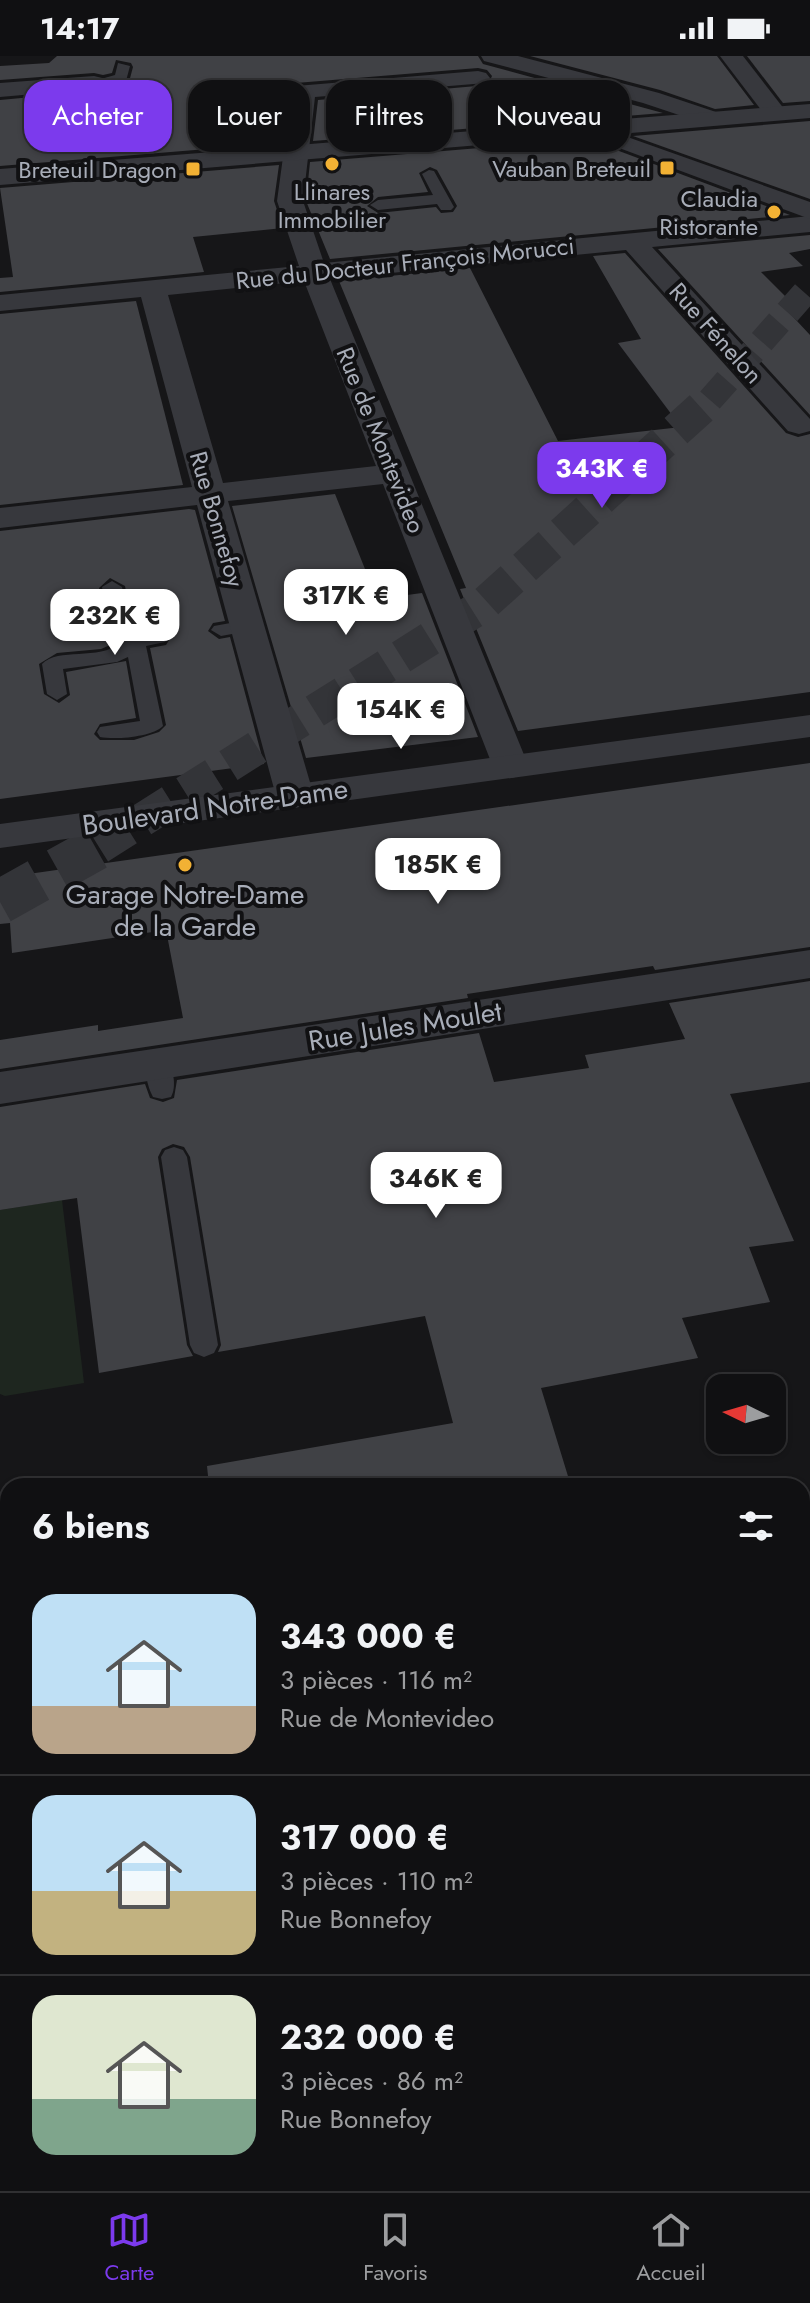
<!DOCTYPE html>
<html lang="fr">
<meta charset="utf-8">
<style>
:root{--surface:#101012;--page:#19191b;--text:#f1f3f6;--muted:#9c9d9f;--line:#303032;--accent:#7c3aed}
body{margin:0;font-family:Jost,sans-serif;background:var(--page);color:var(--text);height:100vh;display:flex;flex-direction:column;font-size:30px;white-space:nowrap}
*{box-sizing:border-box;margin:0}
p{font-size:26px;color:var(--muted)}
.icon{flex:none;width:44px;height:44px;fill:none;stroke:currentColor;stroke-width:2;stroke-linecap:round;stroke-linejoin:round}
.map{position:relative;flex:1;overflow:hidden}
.sheet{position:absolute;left:0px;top:1422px;width:810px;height:714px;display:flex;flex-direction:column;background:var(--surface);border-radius:24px 24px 0 0;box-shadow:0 2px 6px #0004,0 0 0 2px var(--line)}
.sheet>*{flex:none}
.banner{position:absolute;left:24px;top:24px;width:762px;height:72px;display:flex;gap:16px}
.needle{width:52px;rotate:275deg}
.buttons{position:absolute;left:706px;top:1318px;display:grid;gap:16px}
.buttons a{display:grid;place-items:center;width:80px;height:80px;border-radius:16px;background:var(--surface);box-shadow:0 2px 6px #0004,0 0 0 2px var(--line);font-size:40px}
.price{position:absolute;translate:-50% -68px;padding:0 18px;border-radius:16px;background:#fff;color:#222;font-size:26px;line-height:52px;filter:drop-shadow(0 2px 4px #0008)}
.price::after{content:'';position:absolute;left:50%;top:48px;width:24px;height:18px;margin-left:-12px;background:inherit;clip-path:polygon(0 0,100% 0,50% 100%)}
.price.on{background:var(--accent);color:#fff}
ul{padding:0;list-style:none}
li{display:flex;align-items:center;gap:24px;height:200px;padding:0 32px}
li+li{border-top:2px solid var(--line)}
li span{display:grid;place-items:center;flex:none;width:224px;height:160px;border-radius:24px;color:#555}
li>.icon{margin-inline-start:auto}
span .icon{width:96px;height:96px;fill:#fffc;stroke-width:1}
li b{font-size:34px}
h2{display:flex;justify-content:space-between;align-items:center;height:96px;padding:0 32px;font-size:34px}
.pill{padding:0 28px;border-radius:24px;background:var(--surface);box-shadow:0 2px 6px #0004,0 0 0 2px var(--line);font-size:28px;line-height:72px}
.pill.on{background:var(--accent);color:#fff}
.status{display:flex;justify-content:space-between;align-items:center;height:56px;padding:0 40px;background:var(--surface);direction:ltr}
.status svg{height:22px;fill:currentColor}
.menu{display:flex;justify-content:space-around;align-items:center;height:112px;border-top:2px solid var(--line);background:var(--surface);font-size:22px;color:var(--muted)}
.menu a{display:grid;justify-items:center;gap:4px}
.menu .on{color:var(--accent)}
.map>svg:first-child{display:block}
.green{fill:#1e261f}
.building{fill:#404145;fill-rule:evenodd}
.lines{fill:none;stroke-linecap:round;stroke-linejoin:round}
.trunk-tunnel-far2{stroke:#333438;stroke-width:26;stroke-dasharray:26 13;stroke-linecap:butt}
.trunk-tunnel-far1{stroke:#333438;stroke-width:34;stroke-dasharray:34 17;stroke-linecap:butt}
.trunk-tunnel{stroke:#333438;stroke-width:44;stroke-dasharray:44 22;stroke-linecap:butt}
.service{fill:#37383d;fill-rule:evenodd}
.minor{fill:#37383d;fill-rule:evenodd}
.tertiary{fill:#37383d;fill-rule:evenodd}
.poi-dot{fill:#f2b134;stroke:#111113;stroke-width:3}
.labels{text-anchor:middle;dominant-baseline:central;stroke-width:8;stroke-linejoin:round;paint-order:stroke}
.far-poi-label{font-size:24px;fill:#a8adb8;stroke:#111113;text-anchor:end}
.far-street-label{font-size:24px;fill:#a8adb8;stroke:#111113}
.street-label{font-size:28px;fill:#a8adb8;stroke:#111113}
.poi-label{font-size:28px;fill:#a8adb8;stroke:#111113}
</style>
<div class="status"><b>14:17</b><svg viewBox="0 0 49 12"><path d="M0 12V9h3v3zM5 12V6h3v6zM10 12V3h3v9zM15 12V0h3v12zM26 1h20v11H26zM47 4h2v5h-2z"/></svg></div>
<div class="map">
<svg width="810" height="2135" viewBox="0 0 810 2135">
<rect width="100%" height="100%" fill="#161618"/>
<g class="green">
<path d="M 62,1144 L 84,1327 L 5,1340 L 0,1338 L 0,1154 Z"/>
<path d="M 810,1706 L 810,2135 L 721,2135 L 707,2128 L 802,2128 L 802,1708 Z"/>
<path d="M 0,2027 L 8,2029 L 8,2128 L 221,2128 L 224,2135 L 0,2135 Z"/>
<path d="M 336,2128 L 593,2128 L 601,2135 L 341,2135 Z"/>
</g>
<g class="building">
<path d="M 57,0 L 478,0 L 483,8 L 663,57 L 313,85 L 318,44 L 488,29 L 492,20 L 487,14 L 478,12 L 296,27 L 289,35 L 282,87 L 0,110 L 0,44 L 86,36 L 95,79 L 104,85 L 115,79 L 105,33 L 129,26 L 133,11 L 131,7 L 116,4 L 112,17 L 103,19 L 94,17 L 0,24 L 0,10 L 49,7 Z"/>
<path d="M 530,0 L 717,0 L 754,49 L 715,53 L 660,34 Z"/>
<path d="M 747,0 L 810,0 L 810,45 L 783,47 Z"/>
<path d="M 810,65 L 810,143 L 633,80 Z"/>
<path d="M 587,83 L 790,159 L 330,203 L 306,145 L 310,106 ZM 430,111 L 437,114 L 457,150 L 453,156 L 441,157 L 436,151 L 378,157 L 367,150 L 378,141 L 428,136 L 419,117 Z"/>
<path d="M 279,109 L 274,145 L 283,172 L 193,181 L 204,216 L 0,236 L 0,222 L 13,221 L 0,132 Z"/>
<path d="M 810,179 L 810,193 L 789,197 L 803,210 L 761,216 L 794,249 L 783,250 L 810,279 L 810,359 L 658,193 Z"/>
<path d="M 625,197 L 786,377 L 798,381 L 810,378 L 810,636 L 518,675 L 460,533 L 466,532 L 339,225 L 470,212 L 558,385 L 681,371 L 618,287 L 641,283 L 593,200 Z"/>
<path d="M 136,245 L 183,429 L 0,449 L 0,258 Z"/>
<path d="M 335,438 L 377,543 L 422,537 L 478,681 L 306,702 L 232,450 Z"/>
<path d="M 189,453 L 195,454 L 225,565 L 213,567 L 208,575 L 219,583 L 230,581 L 264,708 L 0,743 L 0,475 ZM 110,522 L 125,530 L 134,575 L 158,573 L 171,581 L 166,589 L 150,592 L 166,669 L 159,676 L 134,684 L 100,684 L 94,678 L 100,668 L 136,662 L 126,605 L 66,616 L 70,639 L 59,647 L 44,638 L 39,608 L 57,597 L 101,593 L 115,587 L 110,583 L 99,532 Z"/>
<path d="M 810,707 L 810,891 L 655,914 L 653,910 L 558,924 L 467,938 L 468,942 L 0,1013 L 0,984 L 98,969 L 98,975 L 183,962 L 166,874 L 12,897 L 10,867 L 0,868 L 0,822 Z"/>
<path d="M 810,925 L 810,1026 L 730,1038 L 794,1185 L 749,1191 L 770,1246 L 682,1262 L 698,1302 L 541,1332 L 571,1430 L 209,1430 L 207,1410 L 453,1367 L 425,1260 L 218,1296 L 221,1289 L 190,1101 L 184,1091 L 173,1088 L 162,1093 L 158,1101 L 187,1289 L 193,1300 L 99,1317 L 77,1142 L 0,1154 L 0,1051 L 145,1028 L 150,1042 L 163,1046 L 174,1042 L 177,1024 L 479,977 L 494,1026 L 589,1012 L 585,999 L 685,983 L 669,947 Z"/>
</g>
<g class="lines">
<path class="trunk-tunnel-far2" d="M 710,344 L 810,231"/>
<path class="trunk-tunnel-far1" d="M 99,791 L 482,550 L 712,342"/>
<path class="trunk-tunnel" d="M 0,846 L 102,789"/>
<g class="service">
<path d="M 118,7 L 130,10 L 126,25 L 101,30 L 112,78 L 105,82 L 98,78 L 87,27 L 115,19 Z"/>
<path d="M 429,114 L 434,115 L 454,151 L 451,154 L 441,154 L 437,148 L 378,154 L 370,149 L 378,144 L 433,139 L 422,118 Z"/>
<path d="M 112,525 L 122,531 L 132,578 L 158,576 L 168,582 L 165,586 L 146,590 L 163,670 C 152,681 116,684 100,681 L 97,676 L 100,671 L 140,665 L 128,601 L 117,606 L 63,613 L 67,638 L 57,644 L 47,638 L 42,608 C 58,591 99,605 120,587 L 113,582 L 102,531 Z"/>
<path d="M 247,564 L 254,566 L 257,570 L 254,574 L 221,580 L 211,574 L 214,570 Z"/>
<path d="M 158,999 L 167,1002 C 173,1012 177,1030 171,1041 L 162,1043 L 153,1041 C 147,1030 143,1012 149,1002 Z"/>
<path d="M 174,1091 L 183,1094 L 187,1101 L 218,1289 L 214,1297 L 204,1301 L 194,1297 L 190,1289 L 161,1101 L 165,1094 Z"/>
</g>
<g class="minor">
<path d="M 481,0 L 518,0 L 659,37 L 722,58 L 726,63 L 722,68 L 706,68 L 643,47 L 484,5 Z"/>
<path d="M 720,0 L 743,0 L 788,58 L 784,63 L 768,63 Z"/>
<path d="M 478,15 L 486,17 L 490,22 L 486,27 L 315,41 L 303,145 L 324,207 L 810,160 L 810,176 L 652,191 L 810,363 L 810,375 L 799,378 L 788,375 L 626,194 L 330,223 L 529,711 L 524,719 L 511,722 L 498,719 L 493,711 L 383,428 L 228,445 L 314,740 L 308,748 L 295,752 L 282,748 L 276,740 L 197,449 L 0,472 L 0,452 L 192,431 L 141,241 L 0,255 L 0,239 L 299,210 L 277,145 L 292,35 L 296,30 ZM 304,225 L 376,410 L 223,427 L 168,239 Z"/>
<path d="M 94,20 L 102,22 L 106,27 L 102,32 L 0,41 L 0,27 Z"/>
<path d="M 810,894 L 810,922 L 0,1048 L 0,1016 Z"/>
<path d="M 810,1638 L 810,1690 L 802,1692 L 802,1640 Z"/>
<path d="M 0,1964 L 8,1965 L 8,2027 L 0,2026 Z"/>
<path d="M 241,2128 L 309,2128 L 312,2135 L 244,2135 Z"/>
<path d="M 614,2128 L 685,2128 L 688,2135 L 617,2135 Z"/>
</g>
<g class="tertiary">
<path d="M 810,48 L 810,62 L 619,78 L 810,146 L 810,163 L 587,80 L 0,129 L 0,113 Z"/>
<path d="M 810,659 L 810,681 L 0,792 L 0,768 Z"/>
</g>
</g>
<g class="poi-dot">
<circle cx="332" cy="108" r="8"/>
<rect x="659" y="104" width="16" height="16" rx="4"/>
<rect x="185" y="105" width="16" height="16" rx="4"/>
<circle cx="774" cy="156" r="8"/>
<circle cx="185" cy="809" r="8"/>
</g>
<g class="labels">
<g class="far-poi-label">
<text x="651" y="112">Vauban Breteuil</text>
<text x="177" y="113">Breteuil Dragon</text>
<text x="332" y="135" text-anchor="middle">Llinares<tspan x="332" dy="28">Immobilier</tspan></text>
<text x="758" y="142">Claudia<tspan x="758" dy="28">Ristorante</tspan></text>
</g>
<g class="far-street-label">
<text transform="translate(405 207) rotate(-6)">Rue du Docteur François Morucci</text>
<text transform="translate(716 277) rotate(48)">Rue Fénelon</text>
<text transform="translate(381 384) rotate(68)">Rue de Montevideo</text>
<text transform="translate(217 463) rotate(74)">Rue Bonnefoy</text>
</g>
<g class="street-label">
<text transform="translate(215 751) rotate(-8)">Boulevard Notre-Dame</text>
<text transform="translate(405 970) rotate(-9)">Rue Jules Moulet</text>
</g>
<g class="poi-label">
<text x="185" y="838">Garage Notre-Dame<tspan x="185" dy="32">de la Garde</tspan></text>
</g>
</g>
</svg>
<div class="buttons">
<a><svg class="needle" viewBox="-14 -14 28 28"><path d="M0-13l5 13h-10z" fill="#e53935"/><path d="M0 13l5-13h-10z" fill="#9c9d9f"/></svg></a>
</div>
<b class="price on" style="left:602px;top:454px">343K €</b>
<b class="price" style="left:346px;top:581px">317K €</b>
<b class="price" style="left:115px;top:601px">232K €</b>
<b class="price" style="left:401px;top:695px">154K €</b>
<b class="price" style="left:438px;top:850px">185K €</b>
<b class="price" style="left:436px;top:1164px">346K €</b>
<div class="banner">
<a class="pill on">Acheter</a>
<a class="pill">Louer</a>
<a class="pill">Filtres</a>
<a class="pill">Nouveau</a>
</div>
<section class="sheet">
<h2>6 biens<svg class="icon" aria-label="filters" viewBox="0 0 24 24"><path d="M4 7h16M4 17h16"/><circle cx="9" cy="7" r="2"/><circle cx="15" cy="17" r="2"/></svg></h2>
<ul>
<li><span style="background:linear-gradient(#bfe0f5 70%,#b9a48a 0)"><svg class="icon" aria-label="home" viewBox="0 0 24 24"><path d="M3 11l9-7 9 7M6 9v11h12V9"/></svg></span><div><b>343 000 €</b><p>3 pièces · 116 m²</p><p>Rue de Montevideo</p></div></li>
<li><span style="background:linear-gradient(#bfe0f5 60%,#c2b280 0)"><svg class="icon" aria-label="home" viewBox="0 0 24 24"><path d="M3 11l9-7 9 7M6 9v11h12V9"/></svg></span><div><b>317 000 €</b><p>3 pièces · 110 m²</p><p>Rue Bonnefoy</p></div></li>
<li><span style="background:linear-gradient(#dfe7d0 65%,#7fa58c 0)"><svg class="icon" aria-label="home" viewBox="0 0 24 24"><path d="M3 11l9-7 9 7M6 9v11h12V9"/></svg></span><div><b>232 000 €</b><p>3 pièces · 86 m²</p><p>Rue Bonnefoy</p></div></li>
</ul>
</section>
</div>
<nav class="menu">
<a class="on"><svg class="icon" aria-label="map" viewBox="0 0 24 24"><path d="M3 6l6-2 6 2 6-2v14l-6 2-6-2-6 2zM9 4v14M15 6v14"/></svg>Carte</a>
<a><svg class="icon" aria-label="saved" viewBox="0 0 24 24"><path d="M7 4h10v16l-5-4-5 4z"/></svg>Favoris</a>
<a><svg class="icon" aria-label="home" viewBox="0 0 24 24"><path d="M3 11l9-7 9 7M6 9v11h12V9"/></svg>Accueil</a>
</nav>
